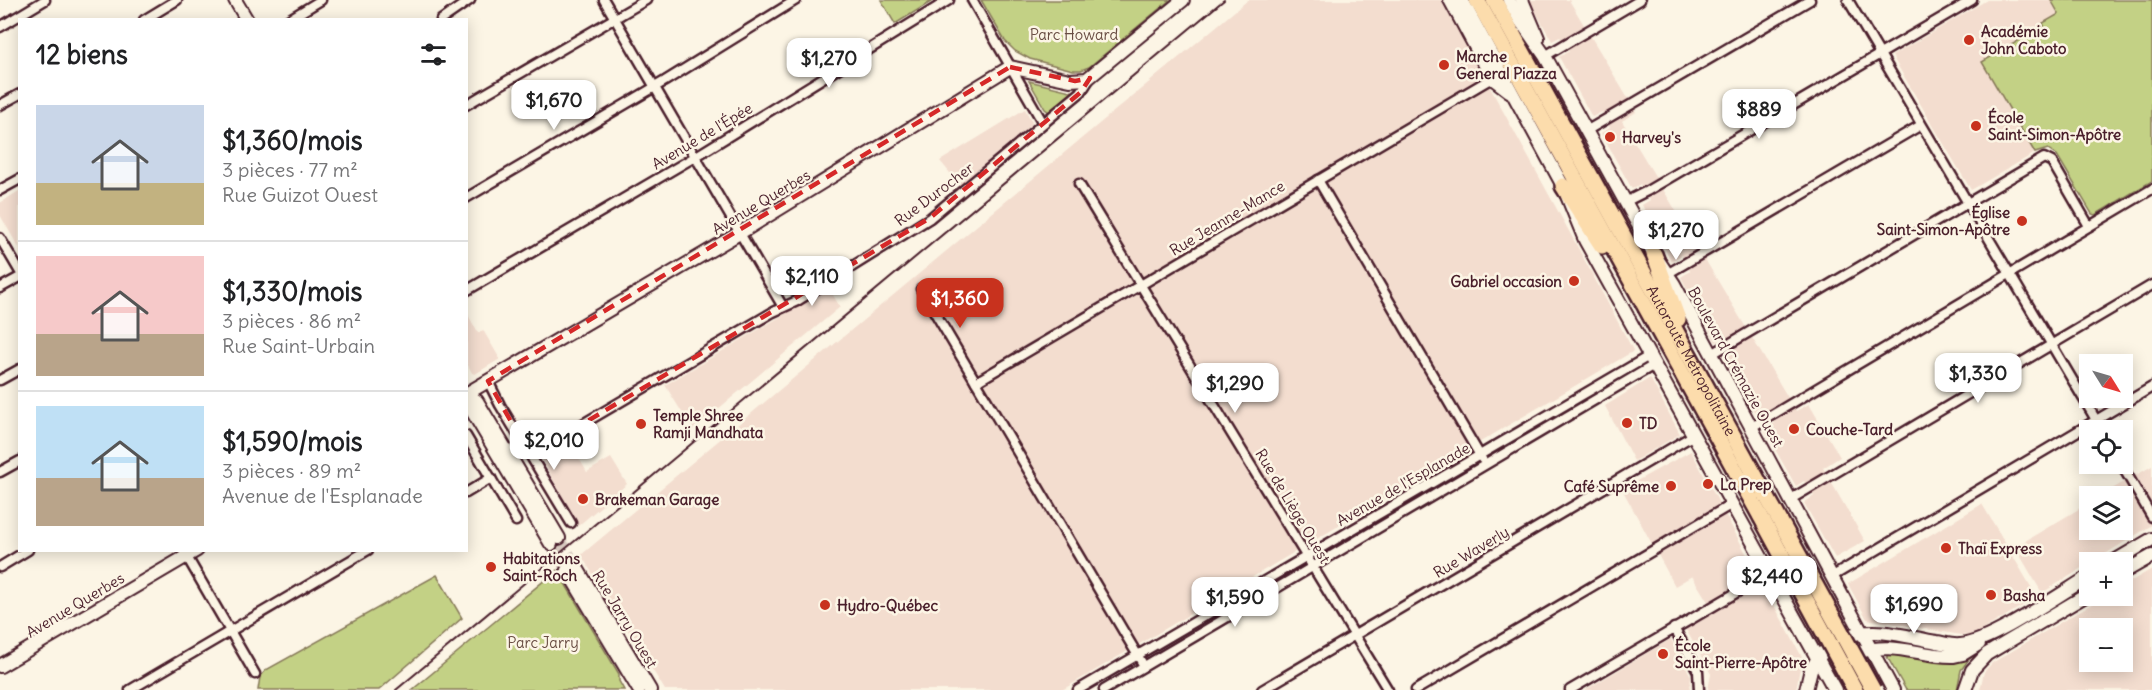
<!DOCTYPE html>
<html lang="fr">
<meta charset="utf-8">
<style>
:root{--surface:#fff;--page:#f6f6f6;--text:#202124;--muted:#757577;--line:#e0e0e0;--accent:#c8321e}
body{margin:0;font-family:Delius,sans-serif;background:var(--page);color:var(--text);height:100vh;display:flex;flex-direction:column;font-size:22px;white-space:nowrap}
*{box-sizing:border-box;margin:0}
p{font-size:20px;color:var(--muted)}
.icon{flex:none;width:33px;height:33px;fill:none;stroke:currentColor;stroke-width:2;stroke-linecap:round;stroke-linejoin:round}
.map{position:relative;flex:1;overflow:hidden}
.panel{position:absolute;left:18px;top:18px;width:450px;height:534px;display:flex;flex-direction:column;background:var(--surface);border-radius:0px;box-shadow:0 3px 15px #0003}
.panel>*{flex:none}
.needle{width:39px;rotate:127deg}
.tools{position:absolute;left:2079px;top:354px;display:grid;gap:12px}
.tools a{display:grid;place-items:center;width:54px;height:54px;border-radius:0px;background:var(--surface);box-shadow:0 3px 15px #0003;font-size:30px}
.price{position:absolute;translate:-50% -51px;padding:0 14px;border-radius:12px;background:#fff;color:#222;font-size:20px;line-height:39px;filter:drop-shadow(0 2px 3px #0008)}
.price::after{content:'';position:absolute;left:50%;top:36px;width:18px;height:14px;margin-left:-9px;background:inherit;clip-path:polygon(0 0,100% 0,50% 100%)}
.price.current{background:var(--accent);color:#fff}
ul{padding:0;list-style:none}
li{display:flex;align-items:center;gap:18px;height:150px;padding:0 18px}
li+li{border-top:2px solid var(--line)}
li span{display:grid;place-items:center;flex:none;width:168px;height:120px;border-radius:0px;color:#555}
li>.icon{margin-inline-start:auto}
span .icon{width:72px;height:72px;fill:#fffc;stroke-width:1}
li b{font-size:26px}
h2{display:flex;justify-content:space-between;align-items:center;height:72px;padding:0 18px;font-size:26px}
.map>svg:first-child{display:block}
.built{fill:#f3ddcf;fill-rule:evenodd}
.green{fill:#c3d185;stroke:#867858;stroke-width:1.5}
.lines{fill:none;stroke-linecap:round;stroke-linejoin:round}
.secondary-tunnel{stroke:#d8cac0;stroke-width:12;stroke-dasharray:12 6;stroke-linecap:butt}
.street-casing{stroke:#4a1f2b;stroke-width:13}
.secondary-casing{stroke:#4a1f2b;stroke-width:16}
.highway-casing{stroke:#4a1f2b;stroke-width:20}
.street{stroke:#fcf5e5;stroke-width:8}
.secondary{stroke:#fcf5e5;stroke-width:12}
.highway{stroke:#fcdcac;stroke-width:15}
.rail{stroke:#4a1f2b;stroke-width:2}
.highway-bridge-casing{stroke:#4a1f2b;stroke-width:20;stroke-linecap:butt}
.highway-bridge{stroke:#fcdcac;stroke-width:15}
.marked{fill:none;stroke:#d62828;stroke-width:4.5;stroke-dasharray:12 8;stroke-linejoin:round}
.poi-dot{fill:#c8321e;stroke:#fcf5e5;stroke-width:2}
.labels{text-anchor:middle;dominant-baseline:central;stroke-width:5;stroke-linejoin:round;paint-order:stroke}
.poi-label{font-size:15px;font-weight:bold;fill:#4a1f2b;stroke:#fcf5e5;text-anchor:start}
.park-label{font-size:15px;fill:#684c42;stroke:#fcf5e5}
.street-label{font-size:15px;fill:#4a1f2b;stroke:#fcf5e5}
</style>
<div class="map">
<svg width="2152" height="690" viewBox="0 0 2152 690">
<rect width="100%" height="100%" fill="#fcf5e5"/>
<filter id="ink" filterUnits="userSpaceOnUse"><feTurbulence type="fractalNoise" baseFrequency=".0167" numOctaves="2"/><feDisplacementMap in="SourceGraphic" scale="12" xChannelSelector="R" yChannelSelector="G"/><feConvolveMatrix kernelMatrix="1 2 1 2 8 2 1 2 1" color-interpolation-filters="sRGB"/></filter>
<g filter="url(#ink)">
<g class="built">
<path d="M 1248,0 L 1442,0 L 1570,233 L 1633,350 L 1632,352 L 1062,690 L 665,690 L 581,555 Z"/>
<path d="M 1529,0 L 1569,0 L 1636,112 L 1622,121 L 1796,411 L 1809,404 L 1840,457 L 1823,468 L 1865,541 L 1835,558 L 1804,503 L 1814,496 L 1804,481 L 1796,486 L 1764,430 L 1775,423 L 1764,409 L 1755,413 L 1724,359 L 1732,353 L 1722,339 L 1716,342 L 1681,277 L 1690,271 L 1682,255 L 1671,261 L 1642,205 L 1650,200 L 1640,184 L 1632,189 L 1601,133 L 1610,128 L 1602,112 L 1592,117 L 1559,57 L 1569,51 L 1560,37 L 1552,41 Z"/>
<path d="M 1987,0 L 2051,0 L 2059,14 L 2043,23 L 2044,25 L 1982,62 L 2035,153 L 1971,190 L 1892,56 Z"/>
<path d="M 1025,109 L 1032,122 L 1030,126 L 960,185 L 940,161 Z"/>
<path d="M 19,191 L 19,248 L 0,215 L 0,203 Z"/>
<path d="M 829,288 L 840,307 L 693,430 L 665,385 Z"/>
<path d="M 467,313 L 478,333 L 483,330 L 500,359 L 475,374 L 472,373 L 467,363 Z"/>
<path d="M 1650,378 L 1680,434 L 1634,461 L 1605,406 Z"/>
<path d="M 569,441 L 587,472 L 611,458 L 627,484 L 578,526 L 543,461 L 546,455 Z"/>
<path d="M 1691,451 L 1802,657 L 1796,690 L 1708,690 L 1711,674 L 1685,628 L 1713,610 L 1692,576 L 1675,586 L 1622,489 Z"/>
<path d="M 2152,466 L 2152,525 L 2042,593 L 2015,547 L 2089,503 L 2090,530 L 2122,530 L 2122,496 L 2100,496 Z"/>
<path d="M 1982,504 L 2037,597 L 1977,633 L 1967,636 L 1867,619 L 1848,584 Z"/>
<path d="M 2152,569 L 2152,690 L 1980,690 L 1984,672 L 1992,663 L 2105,596 L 2122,596 L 2123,586 ZM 2090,628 L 2122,628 L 2122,662 L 2090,662 Z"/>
<path d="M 1671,639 L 1691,676 L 1690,690 L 1585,690 Z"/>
</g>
<g class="green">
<path d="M 881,0 L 934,0 L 895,24 Z"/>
<path d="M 981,0 L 1170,0 L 1089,67 L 1081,70 L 1073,70 L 1030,59 L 1015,51 L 1005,41 Z"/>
<path d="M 2051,0 L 2152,0 L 2152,181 L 2095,215 L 2092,214 L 2057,155 L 2048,149 L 2035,153 L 1982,62 L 2044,26 L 2043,23 L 2059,14 Z"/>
<path d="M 1029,81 L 1075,92 L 1049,112 L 1045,109 Z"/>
<path d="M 557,570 L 619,674 L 619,681 L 624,690 L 412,690 Z"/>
<path d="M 437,575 L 462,618 L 379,690 L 258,690 L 260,677 L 266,670 Z"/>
<path d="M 2057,603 L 2058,605 L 1969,659 L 1961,670 L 1957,690 L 1906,690 L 1885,653 L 1971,655 Z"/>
</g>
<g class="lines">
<g class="secondary-tunnel">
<path d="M 559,538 L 574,563"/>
<path d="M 551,544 L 567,570"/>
</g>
<defs>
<g id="street">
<path d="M 604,0 L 783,307"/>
<path d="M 972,0 L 1043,123"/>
<path d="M 1848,0 L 2102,430"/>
<path d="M 144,20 L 177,0"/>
<path d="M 288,20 L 321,0"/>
<path d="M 441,20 L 470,0"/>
<path d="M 0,27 L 45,0"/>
<path d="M 1545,56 L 1640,0"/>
<path d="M 0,105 L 20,94"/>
<path d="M 466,105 L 646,0"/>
<path d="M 1586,131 L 1810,0"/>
<path d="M 1318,180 L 1482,459"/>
<path d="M 1079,184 L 1388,690"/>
<path d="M 0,190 L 20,179"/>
<path d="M 466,198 L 665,81 L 796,0"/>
<path d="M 1625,202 L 1647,191 L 1972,0"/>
<path d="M 0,238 L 20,272"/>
<path d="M 1667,274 L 1921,125"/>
<path d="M 0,288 L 20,277"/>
<path d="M 921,289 L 1144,666"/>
<path d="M 466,291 L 698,155 L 949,0"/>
<path d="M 1712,354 L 2044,158 L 2052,162 L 2089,226"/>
<path d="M 0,380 L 20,369"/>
<path d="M 488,381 L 500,405 L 571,523"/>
<path d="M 976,382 L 1492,78"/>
<path d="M 1752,427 L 2152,189"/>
<path d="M 466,436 L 516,521"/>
<path d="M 530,455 L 773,312 L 797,301 L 930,218 L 1081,92 L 1090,78"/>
<path d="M 2121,464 L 2152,517"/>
<path d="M 0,472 L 20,461"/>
<path d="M 466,493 L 491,478"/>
<path d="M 1791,499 L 2152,285"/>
<path d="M 183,550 L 255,674"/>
<path d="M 0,567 L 28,550"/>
<path d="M 1833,576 L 2152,387"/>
<path d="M 1674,628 L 1698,671 L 1699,690"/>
<path d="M 130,690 L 368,550"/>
<path d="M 1078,690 L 1649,356"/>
<path d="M 1104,690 L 1654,365"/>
<path d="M 1262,690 L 1692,436"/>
<path d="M 1416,690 L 1732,504"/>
<path d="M 1570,690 L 1770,573"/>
</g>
<g id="secondary">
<path d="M 235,0 L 247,20"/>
<path d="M 1450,0 L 1492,78 L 1509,91"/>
<path d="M 1462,0 L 1563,186 L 1585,240 L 1835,690"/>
<path d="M 1509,0 L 1520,20 L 1545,56 L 1654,254 L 1674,284 L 1893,690"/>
<path d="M 1522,0 L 1538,38"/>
<path d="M 466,393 L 477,401 L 559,538"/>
<path d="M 466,394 L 748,228 L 1010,67 L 1070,80 L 1087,79 L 1183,0"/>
<path d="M 467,394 L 469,406 L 551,544"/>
<path d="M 2113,562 L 2152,539"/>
<path d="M 574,563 L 650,690"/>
<path d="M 567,570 L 639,690"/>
<path d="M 2122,573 L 2152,556"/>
<path d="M 1850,635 C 1880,627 1907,637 1937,642 C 1944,643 1952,646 1960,645 C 1990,643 2060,594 2090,576"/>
<path d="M 1860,652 C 1895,641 1920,657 1954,656 L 1963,654 L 1979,644"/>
<path d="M 0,666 L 197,550"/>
<path d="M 1806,690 L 1811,669 L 1822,653"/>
<path d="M 1965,690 L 1972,670 L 1987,654 L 2090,593"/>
</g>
<g id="highway">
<path d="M 1477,0 L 1761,517"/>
<path id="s1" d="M 1494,0 L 1774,510"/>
<path d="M 1563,186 L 1602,246"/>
<path d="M 1654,254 L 1678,319"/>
</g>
</defs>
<use href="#street" class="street-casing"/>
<use href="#secondary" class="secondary-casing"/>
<use href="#highway" class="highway-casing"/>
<use href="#street" class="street"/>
<use href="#secondary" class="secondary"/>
<use href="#highway" class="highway"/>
<path class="rail" d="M 396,690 L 1224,0"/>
<defs>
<g id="highway-bridge">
<path d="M 1774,510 L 1873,690"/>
<path d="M 1761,517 L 1855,690"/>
</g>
</defs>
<use href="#highway-bridge" class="highway-bridge-casing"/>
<use href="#highway-bridge" class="highway-bridge"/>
</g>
</g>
<path class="marked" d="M 1010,67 L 1075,81 L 1090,78 L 1081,92 L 930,218 L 530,455 L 488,381 Z"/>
<g class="poi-dot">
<circle cx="1969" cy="40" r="6"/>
<circle cx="1444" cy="65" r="6"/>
<circle cx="1976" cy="126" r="6"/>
<circle cx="1610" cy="137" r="6"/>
<circle cx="2022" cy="221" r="6"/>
<circle cx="1574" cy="281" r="6"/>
<circle cx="1627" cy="423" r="6"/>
<circle cx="641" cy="424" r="6"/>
<circle cx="1794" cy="429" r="6"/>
<circle cx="1708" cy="484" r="6"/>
<circle cx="1671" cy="486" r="6"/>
<circle cx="583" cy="499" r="6"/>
<circle cx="1946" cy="548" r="6"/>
<circle cx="491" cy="567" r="6"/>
<circle cx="1991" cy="595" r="6"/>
<circle cx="825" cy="605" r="6"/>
<circle cx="1663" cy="654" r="6"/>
</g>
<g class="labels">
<g class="poi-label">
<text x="1981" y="31">Académie<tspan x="1981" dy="17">John Caboto</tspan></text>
<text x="1456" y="56">Marche<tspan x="1456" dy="17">General Piazza</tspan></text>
<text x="1988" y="117">École<tspan x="1988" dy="17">Saint-Simon-Apôtre</tspan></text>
<text x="1622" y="137">Harvey's</text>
<text x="2010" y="212" text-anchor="end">Église<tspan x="2010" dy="17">Saint-Simon-Apôtre</tspan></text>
<text x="1562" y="281" text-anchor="end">Gabriel occasion</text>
<text x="653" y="415">Temple Shree<tspan x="653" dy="17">Ramji Mandhata</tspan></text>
<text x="1639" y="423">TD</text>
<text x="1806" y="429">Couche-Tard</text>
<text x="1720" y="484">La Prep</text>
<text x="1659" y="486" text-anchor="end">Café Suprême</text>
<text x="595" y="499">Brakeman Garage</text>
<text x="1958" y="548">Thaï Express</text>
<text x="503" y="558">Habitations<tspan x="503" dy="17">Saint-Roch</tspan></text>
<text x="2003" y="595">Basha</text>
<text x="837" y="605">Hydro-Québec</text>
<text x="1675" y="645">École<tspan x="1675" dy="17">Saint-Pierre-Apôtre</tspan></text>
</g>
<g class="park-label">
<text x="1074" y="34">Parc Howard</text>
<text x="543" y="642">Parc Jarry</text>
</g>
<g class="street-label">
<text transform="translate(702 136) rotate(-31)">Avenue de l'Épée</text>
<text transform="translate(934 194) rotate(-37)">Rue Durocher</text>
<text transform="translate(761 202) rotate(-31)">Avenue Querbes</text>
<text transform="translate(1227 218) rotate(-31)">Rue Jeanne-Mance</text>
<text stroke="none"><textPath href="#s1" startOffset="411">Autoroute Métropolitaine</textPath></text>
<text transform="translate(1736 367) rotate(61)">Boulevard Crémazie Ouest</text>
<text transform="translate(1403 484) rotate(-30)">Avenue de l'Esplanade</text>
<text transform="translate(1293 506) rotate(59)">Rue de Liège Ouest</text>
<text transform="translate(1471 552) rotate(-31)">Rue Waverly</text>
<text transform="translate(75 605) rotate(-31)">Avenue Querbes</text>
<text transform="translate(625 619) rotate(59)">Rue Jarry Ouest</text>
</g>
</g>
</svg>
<div class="tools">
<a><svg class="needle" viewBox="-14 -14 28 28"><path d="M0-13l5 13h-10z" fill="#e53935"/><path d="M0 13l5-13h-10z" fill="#757577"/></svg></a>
<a><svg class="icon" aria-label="locate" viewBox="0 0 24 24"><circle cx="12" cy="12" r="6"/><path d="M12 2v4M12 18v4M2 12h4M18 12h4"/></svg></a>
<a><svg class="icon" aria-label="layers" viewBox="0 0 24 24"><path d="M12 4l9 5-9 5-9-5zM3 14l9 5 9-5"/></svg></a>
<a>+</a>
<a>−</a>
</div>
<b class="price" style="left:829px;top:89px">$1,270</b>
<b class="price" style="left:554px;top:131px">$1,670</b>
<b class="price" style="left:1759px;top:140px">$889</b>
<b class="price" style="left:1676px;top:261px">$1,270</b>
<b class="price" style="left:812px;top:307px">$2,110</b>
<b class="price current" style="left:960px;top:329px">$1,360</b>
<b class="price" style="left:1978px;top:404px">$1,330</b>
<b class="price" style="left:1235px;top:414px">$1,290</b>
<b class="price" style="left:554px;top:471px">$2,010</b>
<b class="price" style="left:1772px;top:607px">$2,440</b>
<b class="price" style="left:1235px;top:628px">$1,590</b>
<b class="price" style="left:1914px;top:635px">$1,690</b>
<section class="panel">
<h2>12 biens<svg class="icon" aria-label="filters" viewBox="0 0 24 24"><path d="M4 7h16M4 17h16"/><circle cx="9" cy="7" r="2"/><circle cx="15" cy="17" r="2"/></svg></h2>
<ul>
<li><span style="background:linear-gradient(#c9d6e8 65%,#c2b280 0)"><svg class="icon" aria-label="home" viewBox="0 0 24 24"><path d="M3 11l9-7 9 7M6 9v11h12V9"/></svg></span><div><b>$1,360/mois</b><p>3 pièces · 77 m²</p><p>Rue Guizot Ouest</p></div></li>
<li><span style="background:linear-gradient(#f6c9c9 65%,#b9a48a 0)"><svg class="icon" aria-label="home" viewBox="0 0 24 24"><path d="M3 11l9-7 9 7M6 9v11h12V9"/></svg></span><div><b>$1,330/mois</b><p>3 pièces · 86 m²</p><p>Rue Saint-Urbain</p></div></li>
<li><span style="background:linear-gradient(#bfe0f5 60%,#b9a48a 0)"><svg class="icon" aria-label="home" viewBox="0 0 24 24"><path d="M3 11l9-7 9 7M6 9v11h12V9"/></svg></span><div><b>$1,590/mois</b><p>3 pièces · 89 m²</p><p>Avenue de l'Esplanade</p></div></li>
</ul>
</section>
</div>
